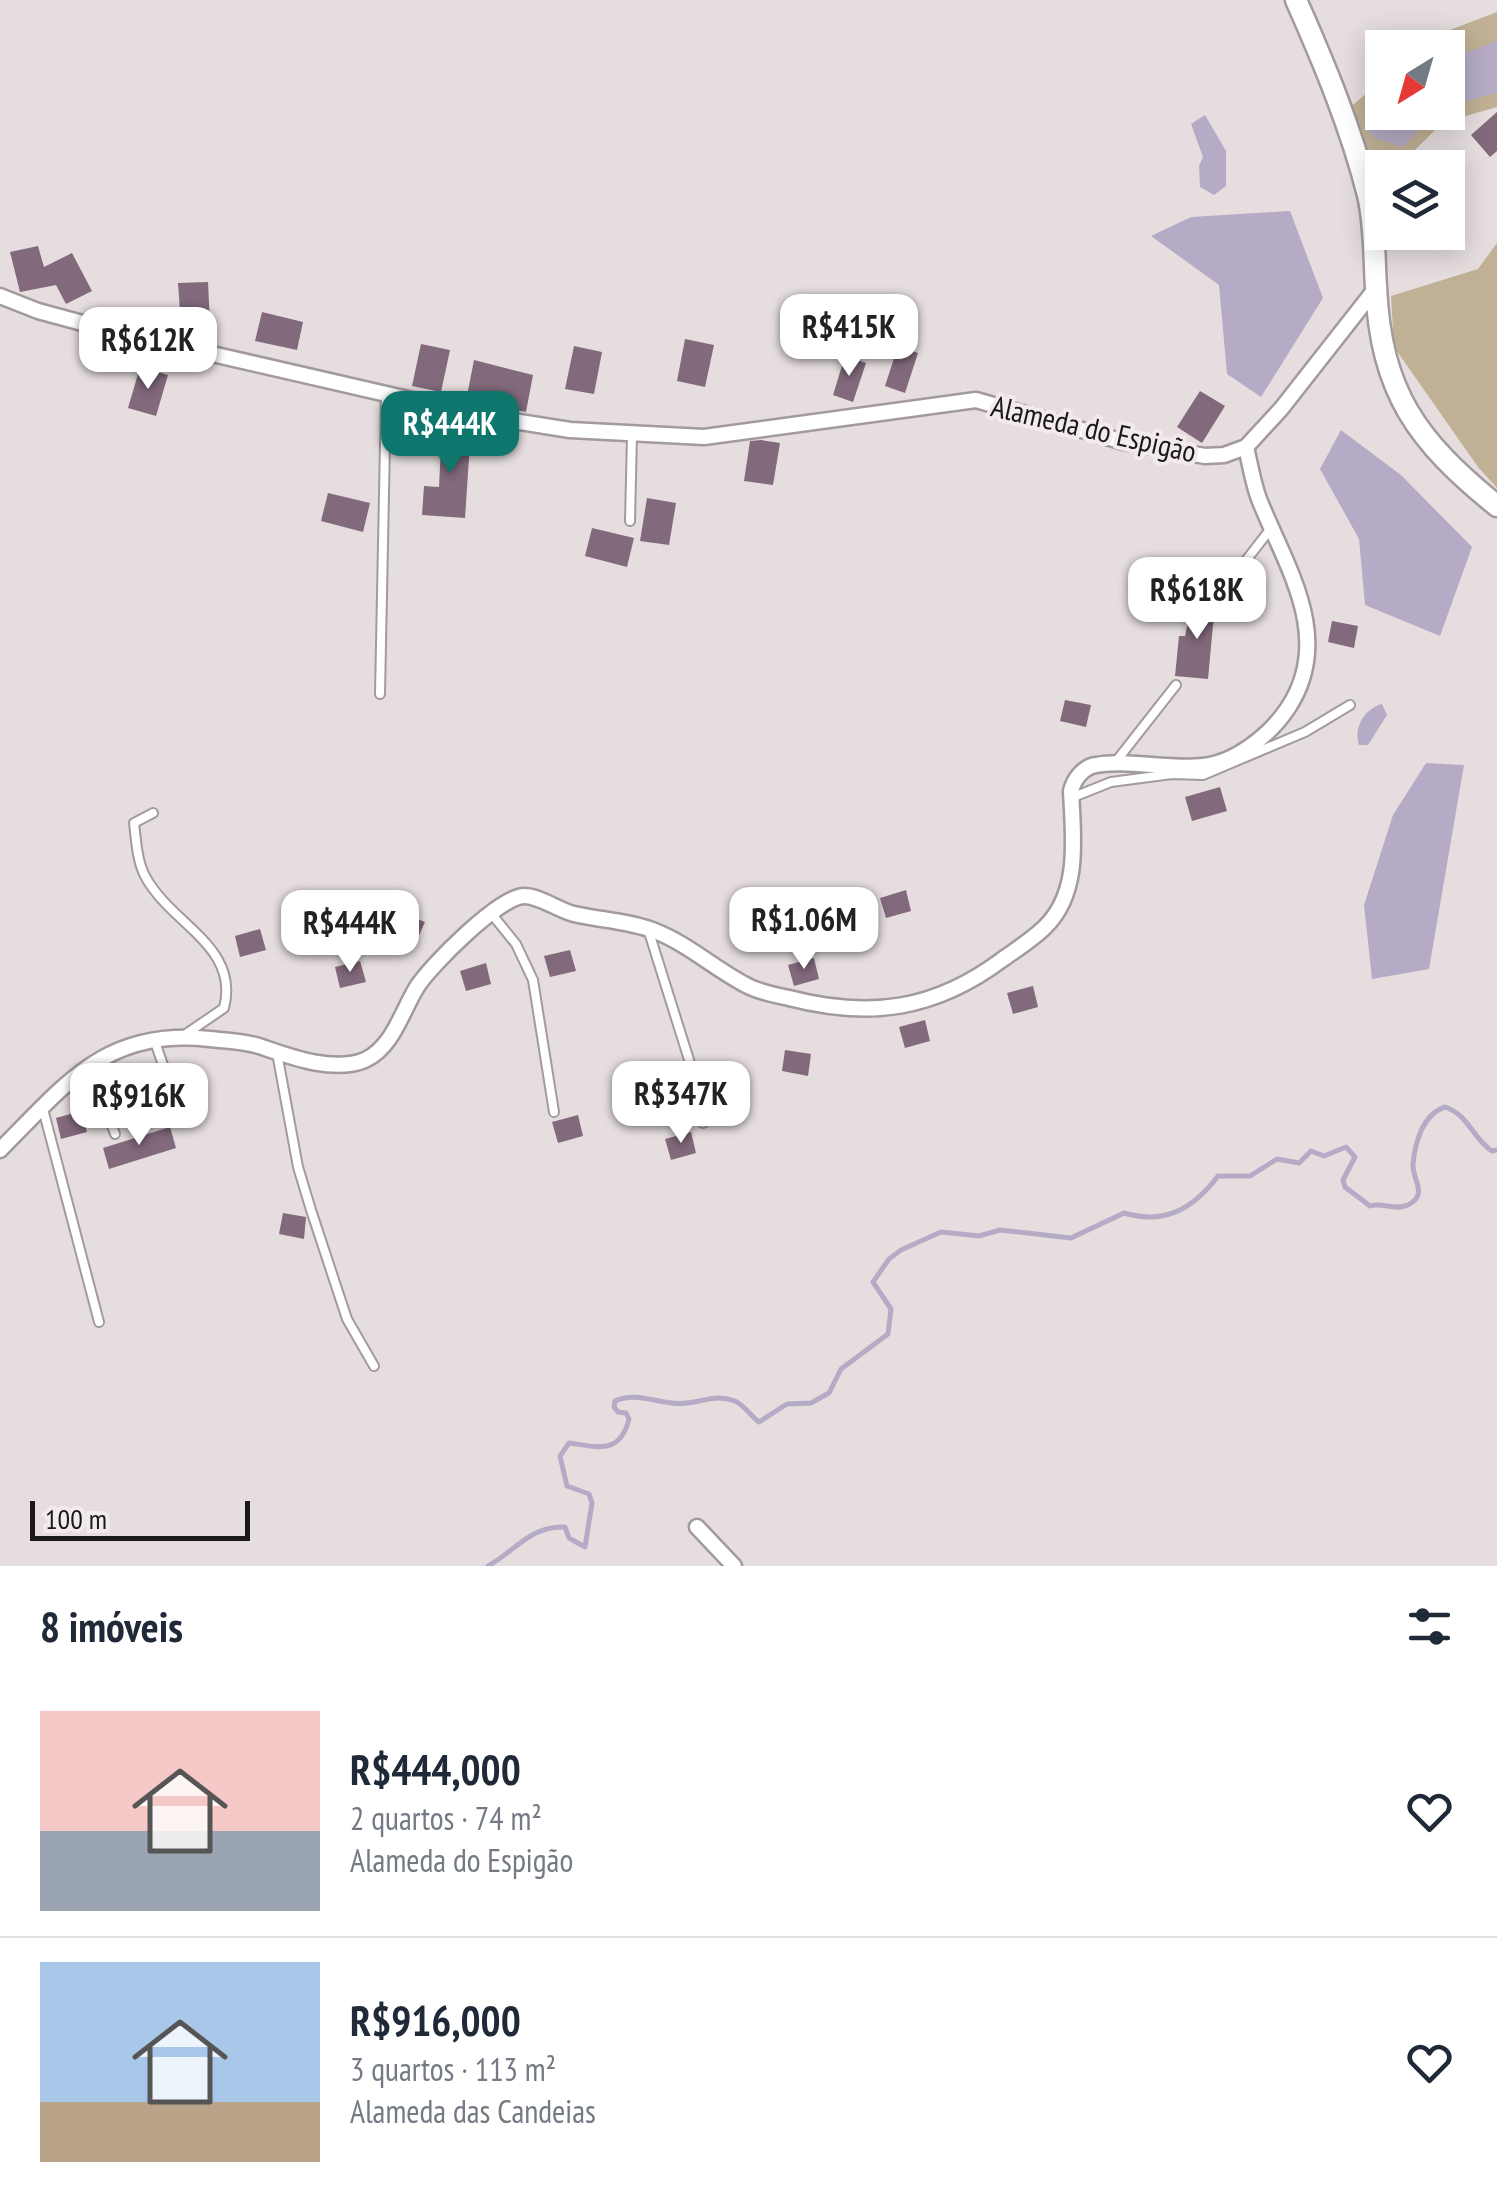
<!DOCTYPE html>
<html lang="pt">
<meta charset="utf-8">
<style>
:root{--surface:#fff;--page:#f6f6f7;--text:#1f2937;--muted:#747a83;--line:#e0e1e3;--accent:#0f766e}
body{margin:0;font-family:"PT Sans Narrow",sans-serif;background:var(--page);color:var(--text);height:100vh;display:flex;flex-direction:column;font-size:38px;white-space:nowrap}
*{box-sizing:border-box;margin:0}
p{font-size:32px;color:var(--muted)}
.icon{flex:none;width:55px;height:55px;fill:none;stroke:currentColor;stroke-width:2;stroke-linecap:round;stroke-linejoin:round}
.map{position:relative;height:1566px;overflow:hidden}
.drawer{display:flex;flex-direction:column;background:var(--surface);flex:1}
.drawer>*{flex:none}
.needle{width:65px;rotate:217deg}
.buttons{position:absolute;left:1365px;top:30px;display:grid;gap:20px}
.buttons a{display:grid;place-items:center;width:100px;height:100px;border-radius:0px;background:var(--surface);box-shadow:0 5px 25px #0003;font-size:50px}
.scale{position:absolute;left:30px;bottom:25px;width:220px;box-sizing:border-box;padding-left:10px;border:5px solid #1a1818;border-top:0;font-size:28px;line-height:35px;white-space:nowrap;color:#1a1818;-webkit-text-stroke:8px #f3ebeb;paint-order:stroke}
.price{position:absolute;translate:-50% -85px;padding:0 22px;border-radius:20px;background:#fff;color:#222;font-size:32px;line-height:65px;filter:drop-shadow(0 2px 5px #0008)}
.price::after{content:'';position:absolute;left:50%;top:60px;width:30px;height:22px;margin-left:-15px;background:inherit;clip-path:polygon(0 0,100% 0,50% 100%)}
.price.on{background:var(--accent);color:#fff}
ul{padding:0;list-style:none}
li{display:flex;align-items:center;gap:30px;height:250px;padding:0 40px}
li+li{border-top:2px solid var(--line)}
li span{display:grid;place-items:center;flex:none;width:280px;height:200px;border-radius:0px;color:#555}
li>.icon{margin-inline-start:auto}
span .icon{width:120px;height:120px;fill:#fffc;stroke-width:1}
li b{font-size:42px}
h2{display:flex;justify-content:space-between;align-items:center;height:120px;padding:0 40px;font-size:42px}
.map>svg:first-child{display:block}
.forest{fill:#c0b196}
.water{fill:#b5abc6}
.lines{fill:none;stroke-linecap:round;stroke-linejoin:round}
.stream{stroke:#b5abc6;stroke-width:5}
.building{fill:#82697b}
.lane-casing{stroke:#a29a9b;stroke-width:12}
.street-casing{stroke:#a29a9b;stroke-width:19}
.secondary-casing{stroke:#a29a9b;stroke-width:25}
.lane{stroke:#fff;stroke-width:8}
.street{stroke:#fff;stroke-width:14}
.secondary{stroke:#fff;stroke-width:20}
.labels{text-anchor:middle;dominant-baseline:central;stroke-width:8;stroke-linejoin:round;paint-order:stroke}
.street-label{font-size:30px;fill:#1a1818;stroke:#f3ebeb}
</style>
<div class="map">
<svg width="1497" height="1566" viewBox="0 0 1497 1566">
<rect width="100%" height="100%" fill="#e6dede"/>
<g class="forest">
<path d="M 1497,12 L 1497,107 L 1442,123 L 1398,167 L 1382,168 L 1382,183 L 1379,187 L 1348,109 L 1382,80 L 1382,112 L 1448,112 L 1448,48 L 1420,47 L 1434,36 Z"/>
<path d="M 1497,243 L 1497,488 L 1478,467 L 1394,347 L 1391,296 L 1478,269 Z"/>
</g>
<g class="water">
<path d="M 1497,41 L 1497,92 L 1448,107 L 1448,60 Z"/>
<path d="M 1382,111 L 1382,112 L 1435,113 L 1403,147 L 1375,138 L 1365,127 Z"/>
<path d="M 1205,115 L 1226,151 L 1226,186 L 1214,195 L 1200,187 L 1199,166 L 1203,157 L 1191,124 Z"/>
<path d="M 1290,211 L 1323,298 L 1261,397 L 1227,374 L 1219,285 L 1151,236 L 1191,217 Z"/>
<path d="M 1341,430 L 1401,475 L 1472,547 L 1440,636 L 1365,605 L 1359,539 L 1320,469 Z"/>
<path d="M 1382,704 L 1387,715 L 1368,745 L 1359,745 C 1353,728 1364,709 1382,704 Z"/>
<path d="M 1426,763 L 1464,765 L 1429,969 L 1372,979 L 1364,905 L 1393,815 Z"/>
</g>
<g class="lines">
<path class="stream" d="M 488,1566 C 515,1551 531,1525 565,1527 L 569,1538 L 585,1547 L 592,1503 L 589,1494 L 567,1486 L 560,1456 L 569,1443 C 598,1447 620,1455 629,1419 L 626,1413 L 618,1412 L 614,1407 L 615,1401 C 639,1390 663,1407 687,1403 C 705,1401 716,1394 735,1401 C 744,1405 751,1416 759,1422 L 787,1404 L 811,1403 L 829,1393 L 841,1369 L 888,1334 L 891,1309 L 873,1282 L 889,1259 L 901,1250 L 941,1232 L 979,1236 L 1000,1230 L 1071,1238 L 1124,1213 C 1165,1225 1193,1209 1218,1176 L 1250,1176 L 1277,1159 L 1299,1163 L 1311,1151 L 1324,1156 L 1346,1147 L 1355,1157 L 1343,1180 L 1345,1187 L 1370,1206 C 1382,1202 1396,1211 1408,1205 C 1429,1194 1412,1180 1413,1164 C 1415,1142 1423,1114 1445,1107 C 1469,1115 1472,1138 1492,1151 L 1497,1150"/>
</g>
<g class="building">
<path d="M 1497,112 L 1497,151 L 1490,157 L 1471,135 Z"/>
<path d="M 38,246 L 44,267 L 72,253 L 92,291 L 66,304 L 56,285 L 20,292 L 10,252 Z"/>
<path d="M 208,282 L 210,324 L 181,326 L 178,283 Z"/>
<path d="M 262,312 L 303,322 L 297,350 L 255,341 Z"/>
<path d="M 685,339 L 714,345 L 705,387 L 677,381 Z"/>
<path d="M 421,344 L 450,350 L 441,392 L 412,386 Z"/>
<path d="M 574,346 L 602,352 L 594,394 L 565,389 Z"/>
<path d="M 898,346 L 918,353 L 905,393 L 885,386 Z"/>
<path d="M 845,356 L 866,363 L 853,402 L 833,395 Z"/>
<path d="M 474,360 L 533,375 L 526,412 L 466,401 Z"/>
<path d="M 140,367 L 168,375 L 156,416 L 128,408 Z"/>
<path d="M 1200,391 L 1225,406 L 1202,443 L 1177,427 Z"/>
<path d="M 442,426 L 471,428 L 465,518 L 422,515 L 424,486 L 439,487 Z"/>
<path d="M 761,440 L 780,443 L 773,485 L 744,481 L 750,441 Z"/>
<path d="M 328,493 L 370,503 L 363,532 L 321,521 Z"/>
<path d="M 647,498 L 676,503 L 669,545 L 640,541 Z"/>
<path d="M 592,528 L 634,538 L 627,567 L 585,556 Z"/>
<path d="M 1193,599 L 1219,605 L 1213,625 L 1208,679 L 1175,676 L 1179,636 L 1185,636 Z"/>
<path d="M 1332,621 L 1358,626 L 1354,648 L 1328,642 Z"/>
<path d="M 1065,700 L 1091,705 L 1086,727 L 1060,721 Z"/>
<path d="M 1220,787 L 1227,811 L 1192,821 L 1185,797 Z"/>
<path d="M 906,890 L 911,911 L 886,918 L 880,898 Z"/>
<path d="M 400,912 L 425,922 L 416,942 L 392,932 Z"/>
<path d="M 260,929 L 266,950 L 240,957 L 235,936 Z"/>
<path d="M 570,950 L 576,971 L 550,977 L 544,956 Z"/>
<path d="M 814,958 L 819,979 L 794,986 L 788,965 Z"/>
<path d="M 360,961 L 366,982 L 340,988 L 335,967 Z"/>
<path d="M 486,963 L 491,984 L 466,991 L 460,971 Z"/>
<path d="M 1033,986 L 1038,1007 L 1013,1014 L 1007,993 Z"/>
<path d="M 925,1020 L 930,1041 L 905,1048 L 899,1027 Z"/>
<path d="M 785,1050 L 811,1054 L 808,1076 L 782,1071 Z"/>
<path d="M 81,1111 L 87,1132 L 61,1139 L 56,1118 Z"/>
<path d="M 578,1115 L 583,1136 L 558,1143 L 552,1122 Z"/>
<path d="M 170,1127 L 176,1148 L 109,1169 L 103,1148 Z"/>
<path d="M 691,1132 L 696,1153 L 671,1160 L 665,1139 Z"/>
<path d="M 283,1213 L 306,1217 L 304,1239 L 279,1234 Z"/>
</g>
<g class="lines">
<defs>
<g id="lane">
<path d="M 1448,174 L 1454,167"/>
<path d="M 630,521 L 632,435"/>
<path d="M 1220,594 L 1272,527"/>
<path d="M 380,694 L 386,394"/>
<path d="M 1114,764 L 1176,685"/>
<path d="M 1071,798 L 1111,782 L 1172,774 L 1203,775 L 1305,732 L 1350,705"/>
<path d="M 153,813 L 134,823 C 136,839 137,861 145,876 C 171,925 240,946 224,1008 L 183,1036"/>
<path d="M 490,912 L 516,944 L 533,980 L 554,1112"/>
<path d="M 648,929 L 690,1063 L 703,1123"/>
<path d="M 155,1042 L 173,1094 L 162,1120"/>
<path d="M 277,1053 L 298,1167 L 311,1210 L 347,1319 L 374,1366"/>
<path d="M 87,1068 L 108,1096 L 110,1120 L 115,1134"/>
<path d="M 43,1109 L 99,1322"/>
</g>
<g id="street">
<path d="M 0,296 L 38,311 L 112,331 L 482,416 L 570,430 L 704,437 L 976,400 L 1124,442 L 1205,456 L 1224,455 L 1246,447 L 1281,409 L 1376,288"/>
<path d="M 0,1150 C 67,1083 106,1028 210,1039 C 227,1041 245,1041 262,1047 C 291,1057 334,1073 365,1060 C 393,1047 402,1011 417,987 C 430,966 500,896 524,896 C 540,896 558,910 574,914 C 600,920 630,921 655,931 C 688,944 715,969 746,985 C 758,992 775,995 789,998 C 870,1019 935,1010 1003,959 C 1017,949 1033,939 1045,927 C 1081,892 1073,836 1071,791 C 1074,779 1083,767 1096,765 C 1124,759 1170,770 1203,766 C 1235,763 1270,735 1288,708 C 1335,637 1285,565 1259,499 C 1253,483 1250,464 1246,447"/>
<path d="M 697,1527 L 734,1566"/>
</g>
<path id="secondary" d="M 1296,0 C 1324,63 1351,128 1368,195 C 1375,224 1374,257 1376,287 C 1381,393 1417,441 1497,506"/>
</defs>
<use href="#lane" class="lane-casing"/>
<use href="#street" class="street-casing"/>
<use href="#secondary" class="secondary-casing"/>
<use href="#lane" class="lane"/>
<use href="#street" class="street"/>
<use href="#secondary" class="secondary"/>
</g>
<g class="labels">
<g class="street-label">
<text transform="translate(1094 428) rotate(13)">Alameda do Espigão</text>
</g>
</g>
</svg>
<div class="buttons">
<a><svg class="needle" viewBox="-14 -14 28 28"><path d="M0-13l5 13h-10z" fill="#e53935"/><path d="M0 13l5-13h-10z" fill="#747a83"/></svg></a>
<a><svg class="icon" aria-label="layers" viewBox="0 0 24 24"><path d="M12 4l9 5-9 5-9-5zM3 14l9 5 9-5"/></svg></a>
</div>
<div class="scale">100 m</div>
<b class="price" style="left:849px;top:379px">R$415K</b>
<b class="price" style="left:148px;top:392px">R$612K</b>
<b class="price on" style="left:450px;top:476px">R$444K</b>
<b class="price" style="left:1197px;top:642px">R$618K</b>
<b class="price" style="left:804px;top:972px">R$1.06M</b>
<b class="price" style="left:350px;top:975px">R$444K</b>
<b class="price" style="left:681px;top:1146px">R$347K</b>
<b class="price" style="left:139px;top:1148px">R$916K</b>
</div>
<section class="drawer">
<h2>8 imóveis<svg class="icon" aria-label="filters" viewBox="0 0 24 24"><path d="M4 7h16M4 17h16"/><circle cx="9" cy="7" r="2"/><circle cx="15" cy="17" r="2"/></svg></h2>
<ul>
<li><span style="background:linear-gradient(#f6c9c9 60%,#9aa5b1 0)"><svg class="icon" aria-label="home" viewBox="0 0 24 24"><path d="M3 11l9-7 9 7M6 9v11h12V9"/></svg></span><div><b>R$444,000</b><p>2 quartos · 74 m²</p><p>Alameda do Espigão</p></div><svg class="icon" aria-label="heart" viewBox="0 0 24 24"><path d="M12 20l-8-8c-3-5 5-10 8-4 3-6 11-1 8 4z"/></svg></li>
<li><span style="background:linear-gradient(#a9c7e8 70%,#b9a48a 0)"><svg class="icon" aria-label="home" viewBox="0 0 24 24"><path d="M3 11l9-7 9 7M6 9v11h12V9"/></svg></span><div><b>R$916,000</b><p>3 quartos · 113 m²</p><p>Alameda das Candeias</p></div><svg class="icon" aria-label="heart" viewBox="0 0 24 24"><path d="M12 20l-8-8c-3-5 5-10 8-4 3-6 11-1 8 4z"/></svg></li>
</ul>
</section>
